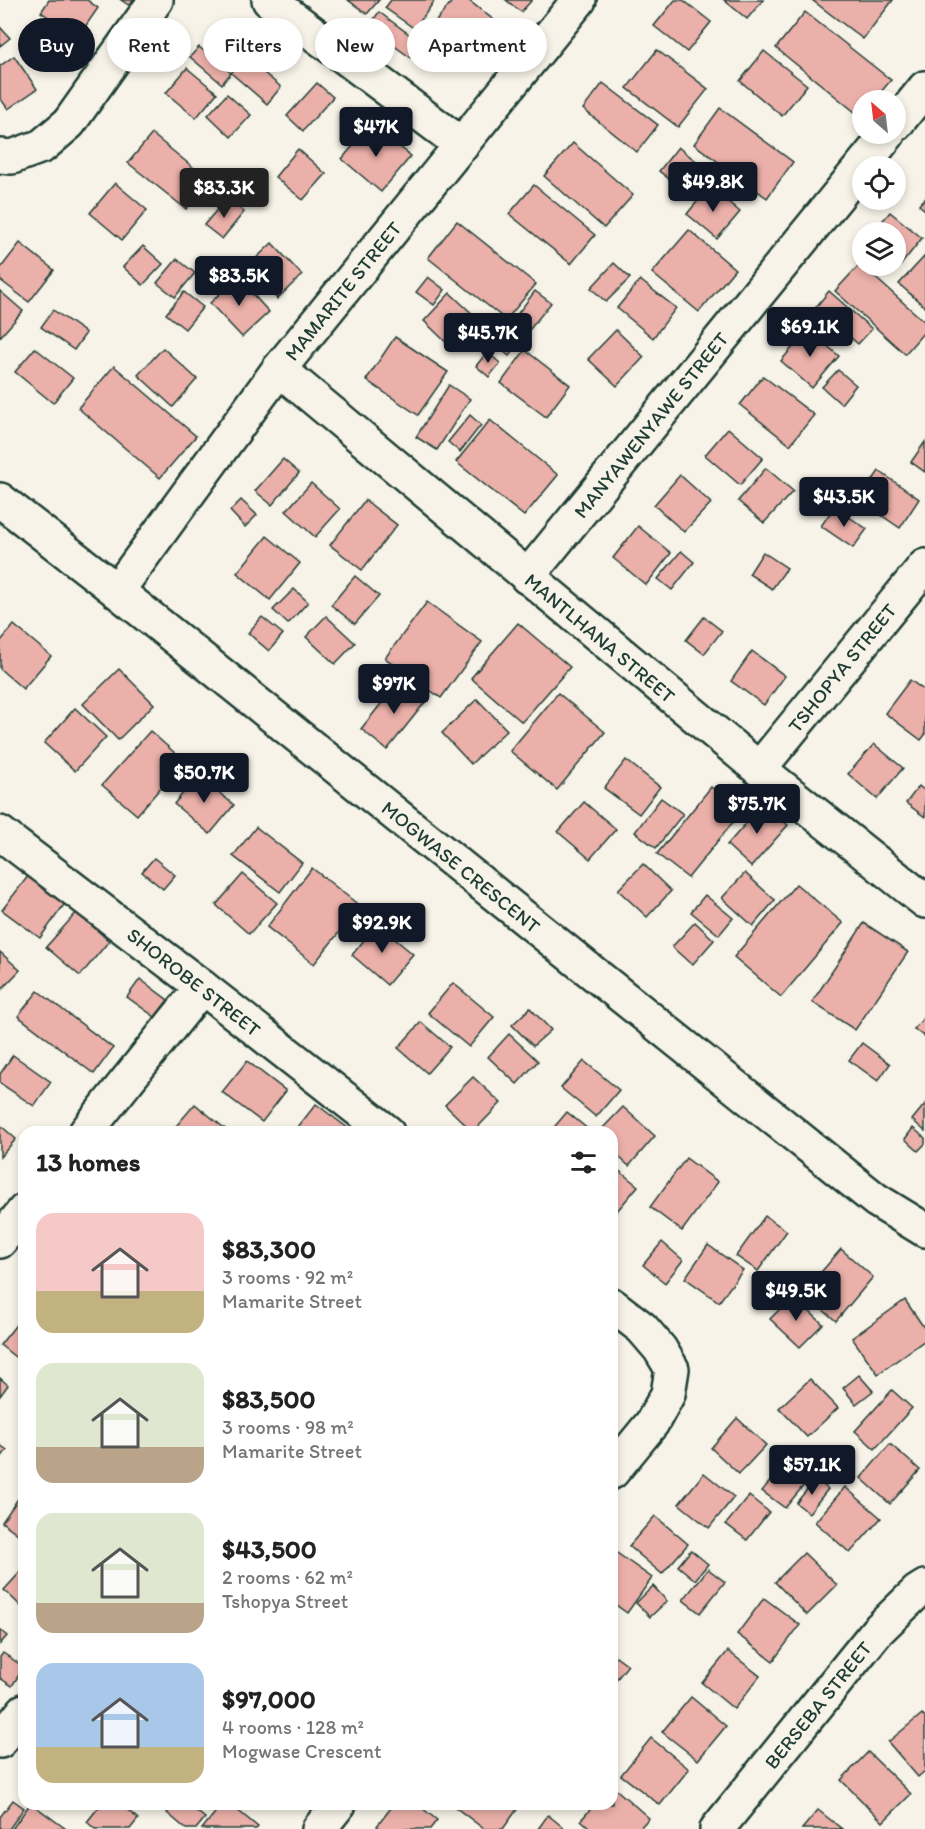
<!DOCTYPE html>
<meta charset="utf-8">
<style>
:root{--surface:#fff;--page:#f2f2f2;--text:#222;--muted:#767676;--accent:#111827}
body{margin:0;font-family:Itim,sans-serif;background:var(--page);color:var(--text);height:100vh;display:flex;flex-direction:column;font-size:22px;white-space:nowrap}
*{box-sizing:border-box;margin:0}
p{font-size:20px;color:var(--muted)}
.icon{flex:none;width:33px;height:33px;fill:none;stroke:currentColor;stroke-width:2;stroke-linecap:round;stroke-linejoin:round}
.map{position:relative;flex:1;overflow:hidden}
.drawer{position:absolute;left:18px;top:1126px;width:600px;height:684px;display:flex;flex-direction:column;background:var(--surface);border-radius:18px;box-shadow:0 3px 9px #0003}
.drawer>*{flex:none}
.guide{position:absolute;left:18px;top:18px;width:600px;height:54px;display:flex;gap:12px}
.needle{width:39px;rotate:332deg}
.tools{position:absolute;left:852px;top:90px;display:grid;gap:12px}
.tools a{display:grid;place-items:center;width:54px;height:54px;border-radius:50%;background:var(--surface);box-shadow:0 3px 9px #0003;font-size:30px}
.price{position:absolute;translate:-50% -51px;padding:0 14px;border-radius:6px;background:var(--accent);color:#fff;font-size:20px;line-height:39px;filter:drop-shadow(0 2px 3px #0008)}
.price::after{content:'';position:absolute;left:50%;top:36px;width:18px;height:14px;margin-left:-9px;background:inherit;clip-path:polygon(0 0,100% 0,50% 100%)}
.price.active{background:#222;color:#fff}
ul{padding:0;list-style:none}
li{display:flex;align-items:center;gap:18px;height:150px;padding:0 18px}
li span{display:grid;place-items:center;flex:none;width:168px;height:120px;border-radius:18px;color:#555}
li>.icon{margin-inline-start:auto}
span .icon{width:72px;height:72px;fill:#fffc;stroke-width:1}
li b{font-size:26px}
h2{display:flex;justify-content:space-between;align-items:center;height:72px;padding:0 18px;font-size:26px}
.chip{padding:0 21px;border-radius:27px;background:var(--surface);box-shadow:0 3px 9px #0003;font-size:21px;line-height:54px}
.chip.active{background:var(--accent);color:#fff}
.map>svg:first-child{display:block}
.building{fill:#ebb0a9;stroke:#1f3d34;stroke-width:1.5}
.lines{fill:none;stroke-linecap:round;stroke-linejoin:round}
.minor-casing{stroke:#1f3d34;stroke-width:38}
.minor{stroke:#f7f3e8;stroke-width:33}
.labels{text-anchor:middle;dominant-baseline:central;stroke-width:5;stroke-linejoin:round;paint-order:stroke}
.street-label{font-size:20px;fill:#1f3d34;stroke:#f7f3e8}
</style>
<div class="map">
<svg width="925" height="1829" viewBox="0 0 925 1829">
<rect width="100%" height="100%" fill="#f7f3e8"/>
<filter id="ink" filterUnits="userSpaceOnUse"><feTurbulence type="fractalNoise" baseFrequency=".0167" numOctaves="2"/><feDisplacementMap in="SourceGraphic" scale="12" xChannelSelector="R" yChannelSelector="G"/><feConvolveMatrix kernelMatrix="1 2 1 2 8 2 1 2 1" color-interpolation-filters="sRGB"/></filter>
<g filter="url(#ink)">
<g class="building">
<path d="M 49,0 L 87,0 L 98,8 L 78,37 L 41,12 Z"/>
<path d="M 121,0 L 134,0 L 130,6 Z"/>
<path d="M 348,0 L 379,0 L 367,14 Z"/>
<path d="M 391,0 L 435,0 L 415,29 L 385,8 Z"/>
<path d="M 453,0 L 468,0 L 495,21 L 460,65 L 424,36 Z"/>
<path d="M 506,0 L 532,0 L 521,12 Z"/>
<path d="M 675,0 L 683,0 L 711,22 L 687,52 L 654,26 Z"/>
<path d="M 724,0 L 763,0 L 747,19 Z"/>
<path d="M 812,0 L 893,0 L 863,39 Z"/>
<path d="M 379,12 L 421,43 L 411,58 L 368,27 Z"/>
<path d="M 805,12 L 891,80 L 874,100 L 862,100 L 861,117 L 776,48 Z"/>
<path d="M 0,27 L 10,38 L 0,46 Z"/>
<path d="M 199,47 L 231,73 L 222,84 L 190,57 Z"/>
<path d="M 657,50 L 708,89 L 678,127 L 627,88 Z"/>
<path d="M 764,51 L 807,85 L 782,116 L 740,81 Z"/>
<path d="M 14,56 L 37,89 L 8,109 L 0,98 L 0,66 Z"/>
<path d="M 245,57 L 281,87 L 267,104 L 231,73 Z"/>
<path d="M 187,68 L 217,93 L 196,118 L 166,93 Z"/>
<path d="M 317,83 L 333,97 L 303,131 L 287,116 Z"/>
<path d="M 603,83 L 658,125 L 637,152 L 583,109 Z"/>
<path d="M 227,94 L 251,115 L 231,137 L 208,115 Z"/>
<path d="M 720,108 L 793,162 L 767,198 L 694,144 Z"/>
<path d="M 372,123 L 411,156 L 381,192 L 342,159 Z"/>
<path d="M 152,134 L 210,181 L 186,209 L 128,163 Z"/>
<path d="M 573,143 L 633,195 L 604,228 L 544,176 Z"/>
<path d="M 678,147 L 709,171 L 690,195 L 659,171 Z"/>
<path d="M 298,149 L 326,174 L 303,200 L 275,177 Z"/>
<path d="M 115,183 L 147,210 L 122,240 L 90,213 Z"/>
<path d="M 534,185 L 595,235 L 571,264 L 509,214 Z"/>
<path d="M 710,186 L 740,212 L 717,239 L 687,214 Z"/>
<path d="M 227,198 L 244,212 L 222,239 L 204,225 Z"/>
<path d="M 925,198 L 925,210 L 919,205 Z"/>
<path d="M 890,212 L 922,238 L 900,266 L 896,263 L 896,232 L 873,232 Z"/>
<path d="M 457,221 L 536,284 L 506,320 L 428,258 Z"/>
<path d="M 689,230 L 735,269 L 699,312 L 652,273 Z"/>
<path d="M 20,243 L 54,270 L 29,302 L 0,280 L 0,269 Z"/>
<path d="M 272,243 L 302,275 L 277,299 L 247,267 Z"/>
<path d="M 143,246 L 163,264 L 143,285 L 123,267 Z"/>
<path d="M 925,256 L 925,307 L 899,284 Z"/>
<path d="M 177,259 L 195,273 L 175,297 L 157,283 Z"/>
<path d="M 614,263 L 630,278 L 606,302 L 591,288 Z"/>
<path d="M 860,264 L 925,322 L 925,331 L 905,354 L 835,291 Z"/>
<path d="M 237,277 L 269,312 L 242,337 L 210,303 Z"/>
<path d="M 428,277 L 445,290 L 434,305 L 416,292 Z"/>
<path d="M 640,280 L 676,308 L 653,338 L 617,308 Z"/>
<path d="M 0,291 L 23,311 L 0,337 Z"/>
<path d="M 535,291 L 551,303 L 530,329 L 515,317 Z"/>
<path d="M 829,291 L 872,329 L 858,344 L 816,307 Z"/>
<path d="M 184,292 L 203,307 L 185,329 L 166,314 Z"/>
<path d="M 450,293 L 479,320 L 452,348 L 424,321 Z"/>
<path d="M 53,310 L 86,333 L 74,350 L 41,327 Z"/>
<path d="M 492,316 L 522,340 L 509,356 L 479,332 Z"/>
<path d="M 808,329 L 839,356 L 812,388 L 781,361 Z"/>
<path d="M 616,330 L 644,357 L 617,386 L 588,359 Z"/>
<path d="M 395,337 L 448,372 L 418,415 L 366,380 Z"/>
<path d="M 35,348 L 73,378 L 53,403 L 15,372 Z"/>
<path d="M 163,348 L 197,379 L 173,407 L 138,375 Z"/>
<path d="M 525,350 L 570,385 L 546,417 L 501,383 Z"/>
<path d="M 487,352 L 500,363 L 489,377 L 476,366 Z"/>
<path d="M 114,366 L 196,436 L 160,478 L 78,408 Z"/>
<path d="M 838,370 L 856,385 L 841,404 L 822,387 Z"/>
<path d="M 763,376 L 814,415 L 790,445 L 740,405 Z"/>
<path d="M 449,385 L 470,399 L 437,450 L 416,437 Z"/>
<path d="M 470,415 L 481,425 L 460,452 L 448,442 Z"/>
<path d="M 490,420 L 558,475 L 524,516 L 456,462 Z"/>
<path d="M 728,428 L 763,458 L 740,485 L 705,455 Z"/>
<path d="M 925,442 L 925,472 L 911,462 Z"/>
<path d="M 283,459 L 299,473 L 272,505 L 255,491 Z"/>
<path d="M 766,468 L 793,491 L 764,523 L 738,501 Z"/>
<path d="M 879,471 L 919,499 L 900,528 L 859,500 Z"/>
<path d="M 680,475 L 711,503 L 684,532 L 654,505 Z"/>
<path d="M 311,483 L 340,509 L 315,537 L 286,511 Z"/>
<path d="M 241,500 L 257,515 L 245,527 L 230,511 Z"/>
<path d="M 365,500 L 397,525 L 362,570 L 330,545 Z"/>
<path d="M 834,507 L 867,529 L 853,548 L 821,526 Z"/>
<path d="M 638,526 L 671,553 L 646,585 L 613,558 Z"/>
<path d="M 267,536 L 300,563 L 270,600 L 237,573 Z"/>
<path d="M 681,551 L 694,562 L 672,590 L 658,579 Z"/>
<path d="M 763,552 L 787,568 L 772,589 L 749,574 Z"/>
<path d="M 355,576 L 379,596 L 355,624 L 331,605 Z"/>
<path d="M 294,589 L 308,602 L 288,624 L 273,610 Z"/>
<path d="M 427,602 L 482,642 L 441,698 L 385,658 Z"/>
<path d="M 326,616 L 355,643 L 335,664 L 306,637 Z"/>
<path d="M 262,617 L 283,634 L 269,651 L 248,633 Z"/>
<path d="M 704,617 L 722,631 L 704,654 L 686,640 Z"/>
<path d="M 518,623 L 570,667 L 522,722 L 471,678 Z"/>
<path d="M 14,625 L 51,656 L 23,689 L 0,669 L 0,642 Z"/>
<path d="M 752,651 L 785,676 L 764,705 L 731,681 Z"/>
<path d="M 119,669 L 154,704 L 118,740 L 83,704 Z"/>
<path d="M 400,680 L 426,701 L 387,750 L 361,729 Z"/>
<path d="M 910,680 L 925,691 L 925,735 L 921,740 L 885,713 Z"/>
<path d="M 558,693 L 605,732 L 557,790 L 510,751 Z"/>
<path d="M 477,699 L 507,730 L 471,764 L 442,733 Z"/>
<path d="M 75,708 L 106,737 L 75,771 L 44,743 Z"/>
<path d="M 150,731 L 184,761 L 137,815 L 102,785 Z"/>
<path d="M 874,744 L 903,768 L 877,799 L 848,774 Z"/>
<path d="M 626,760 L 660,787 L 639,814 L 604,788 Z"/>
<path d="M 198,775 L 234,805 L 210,834 L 174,804 Z"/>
<path d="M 919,786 L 925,791 L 925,817 L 906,803 Z"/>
<path d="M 711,787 L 742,811 L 688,878 L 657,854 Z"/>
<path d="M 661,798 L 683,814 L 656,848 L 635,832 Z"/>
<path d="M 584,802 L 616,829 L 590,859 L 558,832 Z"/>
<path d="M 763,804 L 788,825 L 751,867 L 727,845 Z"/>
<path d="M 256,827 L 302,863 L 280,892 L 233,856 Z"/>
<path d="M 154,858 L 175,875 L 163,889 L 142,872 Z"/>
<path d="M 643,864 L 671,891 L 647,917 L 618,890 Z"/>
<path d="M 312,868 L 360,906 L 314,964 L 267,927 Z"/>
<path d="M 32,871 L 69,898 L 40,938 L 2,910 Z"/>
<path d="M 745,873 L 775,900 L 753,926 L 722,898 Z"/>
<path d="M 243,874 L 277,903 L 249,934 L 216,905 Z"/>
<path d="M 796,884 L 843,923 L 781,997 L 734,957 Z"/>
<path d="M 705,895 L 733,918 L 719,935 L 691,912 Z"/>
<path d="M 77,912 L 109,941 L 80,976 L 46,947 Z"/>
<path d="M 695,922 L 714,940 L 692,965 L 672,947 Z"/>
<path d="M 864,923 L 908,952 L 855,1030 L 812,1002 Z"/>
<path d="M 377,924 L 413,954 L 387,985 L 352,955 Z"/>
<path d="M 0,952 L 20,970 L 0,991 Z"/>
<path d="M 140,979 L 168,1000 L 155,1017 L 127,997 Z"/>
<path d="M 453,983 L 494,1017 L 469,1047 L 428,1013 Z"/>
<path d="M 38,991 L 113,1048 L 94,1074 L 18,1016 Z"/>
<path d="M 530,1008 L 551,1030 L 533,1046 L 512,1025 Z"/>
<path d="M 925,1016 L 925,1037 L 914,1029 Z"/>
<path d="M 421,1022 L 450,1047 L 427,1073 L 398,1048 Z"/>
<path d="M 509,1034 L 538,1061 L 517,1084 L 488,1057 Z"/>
<path d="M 862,1043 L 890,1064 L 878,1081 L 849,1060 Z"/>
<path d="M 13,1055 L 51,1082 L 34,1106 L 0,1083 L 0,1074 Z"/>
<path d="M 247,1061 L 286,1091 L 262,1122 L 222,1092 Z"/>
<path d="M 584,1061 L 619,1090 L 596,1117 L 561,1088 Z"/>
<path d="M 473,1077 L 501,1103 L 473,1132 L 445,1105 Z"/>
<path d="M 195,1104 L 229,1132 L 171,1132 Z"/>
<path d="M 316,1104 L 353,1132 L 294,1132 Z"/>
<path d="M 925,1104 L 925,1131 L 912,1120 Z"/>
<path d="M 623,1107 L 655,1136 L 629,1166 L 612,1151 L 612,1132 L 599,1132 Z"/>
<path d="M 567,1112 L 589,1130 L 587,1132 L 550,1132 Z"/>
<path d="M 0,1125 L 16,1139 L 0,1157 Z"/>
<path d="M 913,1128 L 925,1138 L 925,1144 L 918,1151 L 905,1139 Z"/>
<path d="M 686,1158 L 718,1182 L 682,1231 L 650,1207 Z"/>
<path d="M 612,1165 L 638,1186 L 612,1217 Z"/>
<path d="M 765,1216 L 787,1231 L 758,1271 L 736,1256 Z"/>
<path d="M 662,1242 L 683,1260 L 665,1283 L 643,1265 Z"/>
<path d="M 708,1245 L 743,1270 L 719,1302 L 685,1278 Z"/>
<path d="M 841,1249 L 873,1277 L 836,1321 L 803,1293 Z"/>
<path d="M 793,1296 L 823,1324 L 800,1347 L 770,1319 Z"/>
<path d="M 905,1300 L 925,1329 L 925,1340 L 878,1374 L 852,1338 Z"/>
<path d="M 23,1316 L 24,1316 L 24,1364 L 0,1345 Z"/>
<path d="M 859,1375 L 873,1391 L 856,1404 L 843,1388 Z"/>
<path d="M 0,1378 L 8,1385 L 0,1396 Z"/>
<path d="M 810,1379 L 838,1408 L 807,1437 L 779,1408 Z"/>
<path d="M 892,1390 L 912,1408 L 875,1449 L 855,1431 Z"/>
<path d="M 737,1418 L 766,1445 L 739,1474 L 711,1448 Z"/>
<path d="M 890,1444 L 920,1470 L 890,1504 L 861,1478 Z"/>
<path d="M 0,1445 L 7,1450 L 0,1459 Z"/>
<path d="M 787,1461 L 809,1479 L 785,1508 L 762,1491 Z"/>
<path d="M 704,1473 L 734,1497 L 709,1528 L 679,1504 Z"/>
<path d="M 816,1479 L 828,1489 L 809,1513 L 796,1503 Z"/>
<path d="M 845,1487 L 881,1518 L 850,1553 L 815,1522 Z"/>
<path d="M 24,1490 L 24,1526 L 18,1534 L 2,1522 Z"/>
<path d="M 749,1496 L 769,1512 L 747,1540 L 726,1524 Z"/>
<path d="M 655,1516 L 688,1544 L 662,1574 L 629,1546 Z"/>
<path d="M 691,1550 L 708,1564 L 695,1580 L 678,1566 Z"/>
<path d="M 617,1553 L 652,1578 L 627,1613 L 612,1602 L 612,1560 Z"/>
<path d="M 804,1553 L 837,1585 L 807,1615 L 775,1582 Z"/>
<path d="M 24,1568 L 24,1609 L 4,1590 Z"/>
<path d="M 708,1569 L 725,1582 L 700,1613 L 683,1600 Z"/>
<path d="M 653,1586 L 667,1601 L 650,1617 L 636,1603 Z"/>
<path d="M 764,1598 L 800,1625 L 773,1661 L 737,1634 Z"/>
<path d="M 0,1630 L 7,1636 L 0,1644 Z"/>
<path d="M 728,1651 L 760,1676 L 734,1709 L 702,1683 Z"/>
<path d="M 3,1653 L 24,1667 L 12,1686 L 0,1678 L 0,1657 Z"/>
<path d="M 616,1656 L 628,1665 L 612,1685 L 612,1661 Z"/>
<path d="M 691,1697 L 726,1726 L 698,1760 L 662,1732 Z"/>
<path d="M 922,1714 L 925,1718 L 925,1771 L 918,1777 L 888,1742 Z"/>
<path d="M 651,1738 L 689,1769 L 660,1805 L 621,1775 Z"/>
<path d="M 868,1752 L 911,1794 L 883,1822 L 841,1780 Z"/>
<path d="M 612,1786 L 649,1818 L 639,1829 L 591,1829 L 581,1820 L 595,1804 L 612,1804 Z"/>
<path d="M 13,1800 L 24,1808 L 9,1829 L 0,1829 L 0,1817 Z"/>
<path d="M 30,1804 L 32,1804 L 66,1829 L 12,1829 Z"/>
<path d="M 101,1804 L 121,1804 L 138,1819 L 130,1829 L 95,1829 L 87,1822 Z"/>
<path d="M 174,1804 L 188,1804 L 205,1818 L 196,1829 L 186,1829 L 167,1813 Z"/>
<path d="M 222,1804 L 230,1804 L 258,1827 L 256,1829 L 202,1829 Z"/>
<path d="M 394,1804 L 417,1804 L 437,1820 L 430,1829 L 380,1829 L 377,1826 Z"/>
<path d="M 451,1804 L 521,1804 L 503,1829 L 484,1829 Z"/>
<path d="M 818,1810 L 842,1829 L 802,1829 Z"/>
<path d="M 548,1815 L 564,1828 L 563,1829 L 538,1829 Z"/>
</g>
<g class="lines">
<defs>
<g id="minor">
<path d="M 269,0 L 462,145"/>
<path d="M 896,124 L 925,88"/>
<path d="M 0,156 L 12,157 L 42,146 L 69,123 L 156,0"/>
<path d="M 279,369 L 759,769 L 925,901"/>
<path d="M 0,500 L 117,591 L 876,1200 L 925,1230"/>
<path d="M 527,577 L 888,134"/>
<path d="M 117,591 L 279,369 L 579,0"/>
<path d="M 759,769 L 925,566"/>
<path d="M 0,833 L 202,987 L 387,1132"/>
<path d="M 86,1132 L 202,987"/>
<path d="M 0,1241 L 24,1211"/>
<path d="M 612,1305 L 642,1328 L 660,1349 L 672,1369 L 668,1394 L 652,1423 L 612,1472"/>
<path d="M 0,1741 L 24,1711"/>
<path d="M 319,1829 L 339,1804"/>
<path d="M 717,1829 L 877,1631 L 917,1592 L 925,1587"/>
</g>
</defs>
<use href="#minor" class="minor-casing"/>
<use href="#minor" class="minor"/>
</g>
</g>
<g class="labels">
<g class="street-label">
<text transform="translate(343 291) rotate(-51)">MAMARITE STREET</text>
<text transform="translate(651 425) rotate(-51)">MANYAWENYAWE STREET</text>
<text transform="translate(600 638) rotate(40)">MANTLHANA STREET</text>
<text transform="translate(842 668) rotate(-51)">TSHOPYA STREET</text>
<text transform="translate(461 867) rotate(39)">MOGWASE CRESCENT</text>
<text transform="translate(194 982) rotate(38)">SHOROBE STREET</text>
<text transform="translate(818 1705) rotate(-51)">BERSEBA STREET</text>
</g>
</g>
</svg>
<div class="tools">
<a><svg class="needle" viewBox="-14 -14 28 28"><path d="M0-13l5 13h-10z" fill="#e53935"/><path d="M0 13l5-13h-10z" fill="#767676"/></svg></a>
<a><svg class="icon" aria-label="locate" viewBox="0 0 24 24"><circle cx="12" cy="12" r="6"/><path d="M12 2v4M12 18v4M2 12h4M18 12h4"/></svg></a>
<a><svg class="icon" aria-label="layers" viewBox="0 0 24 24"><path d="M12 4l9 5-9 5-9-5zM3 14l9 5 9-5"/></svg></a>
</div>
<b class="price" style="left:376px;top:158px">$47K</b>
<b class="price" style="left:713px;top:213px">$49.8K</b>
<b class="price active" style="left:224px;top:219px">$83.3K</b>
<b class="price" style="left:239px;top:307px">$83.5K</b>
<b class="price" style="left:810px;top:358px">$69.1K</b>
<b class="price" style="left:488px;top:364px">$45.7K</b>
<b class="price" style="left:844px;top:528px">$43.5K</b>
<b class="price" style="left:394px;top:715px">$97K</b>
<b class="price" style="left:204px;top:804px">$50.7K</b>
<b class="price" style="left:757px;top:835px">$75.7K</b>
<b class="price" style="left:382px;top:954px">$92.9K</b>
<b class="price" style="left:796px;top:1322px">$49.5K</b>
<b class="price" style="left:812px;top:1496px">$57.1K</b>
<div class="guide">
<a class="chip active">Buy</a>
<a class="chip">Rent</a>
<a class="chip">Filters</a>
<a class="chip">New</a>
<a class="chip">Apartment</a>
</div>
<section class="drawer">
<h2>13 homes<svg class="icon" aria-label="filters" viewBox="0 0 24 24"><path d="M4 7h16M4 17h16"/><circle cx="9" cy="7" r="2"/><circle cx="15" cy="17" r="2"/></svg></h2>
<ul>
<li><span style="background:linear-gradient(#f6c9c9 65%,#c2b280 0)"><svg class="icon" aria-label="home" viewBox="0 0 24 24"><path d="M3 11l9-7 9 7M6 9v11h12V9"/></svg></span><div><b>$83,300</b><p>3 rooms · 92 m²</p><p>Mamarite Street</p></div></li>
<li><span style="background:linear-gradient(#dfe7d0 70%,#b9a48a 0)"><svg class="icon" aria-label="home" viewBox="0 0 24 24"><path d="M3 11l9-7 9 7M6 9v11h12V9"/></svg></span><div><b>$83,500</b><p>3 rooms · 98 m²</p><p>Mamarite Street</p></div></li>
<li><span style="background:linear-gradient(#dfe7d0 75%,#b9a48a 0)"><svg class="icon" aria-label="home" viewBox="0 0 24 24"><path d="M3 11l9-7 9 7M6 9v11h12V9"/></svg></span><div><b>$43,500</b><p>2 rooms · 62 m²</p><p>Tshopya Street</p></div></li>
<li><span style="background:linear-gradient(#a9c7e8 70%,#c2b280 0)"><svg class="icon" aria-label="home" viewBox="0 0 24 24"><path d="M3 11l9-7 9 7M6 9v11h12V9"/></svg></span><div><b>$97,000</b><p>4 rooms · 128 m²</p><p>Mogwase Crescent</p></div></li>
</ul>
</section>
</div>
